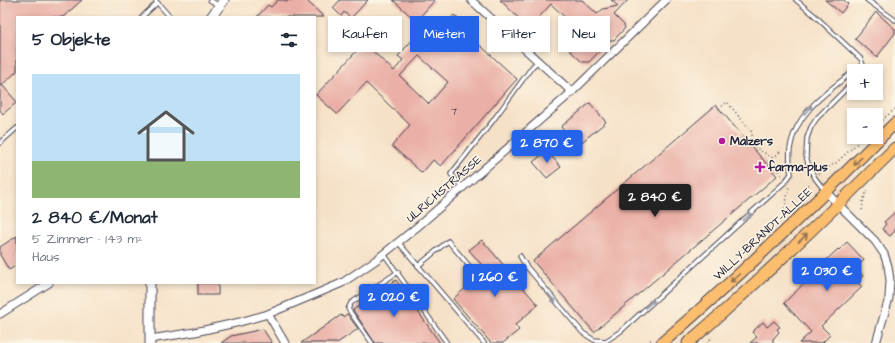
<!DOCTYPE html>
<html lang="de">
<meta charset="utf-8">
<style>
:root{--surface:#fff;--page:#f2f2f3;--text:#1f2937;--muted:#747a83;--line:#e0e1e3;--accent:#2563eb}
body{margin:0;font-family:"Architects Daughter",sans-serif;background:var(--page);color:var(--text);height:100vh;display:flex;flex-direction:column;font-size:15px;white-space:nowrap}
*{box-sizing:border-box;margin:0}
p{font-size:13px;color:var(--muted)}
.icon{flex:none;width:22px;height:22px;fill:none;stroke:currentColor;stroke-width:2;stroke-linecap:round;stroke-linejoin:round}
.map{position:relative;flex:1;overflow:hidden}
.panel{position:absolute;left:16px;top:16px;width:300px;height:268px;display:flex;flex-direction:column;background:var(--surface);border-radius:0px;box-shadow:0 2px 6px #0003}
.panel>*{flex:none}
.banner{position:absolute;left:328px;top:16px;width:380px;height:36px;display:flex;gap:8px}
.controls{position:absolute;left:847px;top:64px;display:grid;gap:8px}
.controls a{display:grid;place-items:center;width:36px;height:36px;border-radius:0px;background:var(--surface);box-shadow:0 2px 6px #0003;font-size:20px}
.price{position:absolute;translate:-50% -34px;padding:0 9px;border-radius:4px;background:var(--accent);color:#fff;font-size:13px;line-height:26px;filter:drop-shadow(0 1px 2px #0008)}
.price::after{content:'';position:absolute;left:50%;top:24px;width:12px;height:9px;margin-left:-6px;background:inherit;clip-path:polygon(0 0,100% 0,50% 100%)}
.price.active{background:#222;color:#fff}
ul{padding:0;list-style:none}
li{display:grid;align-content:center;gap:8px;height:212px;padding:0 16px}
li+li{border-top:1px solid var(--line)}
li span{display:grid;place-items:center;height:124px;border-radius:0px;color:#555}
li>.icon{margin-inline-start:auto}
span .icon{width:72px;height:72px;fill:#fffc;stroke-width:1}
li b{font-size:17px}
h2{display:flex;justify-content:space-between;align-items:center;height:48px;padding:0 16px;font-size:17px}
.tag{padding:0 14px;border-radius:0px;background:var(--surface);box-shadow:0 2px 6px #0003;font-size:14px;line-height:36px}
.tag.active{background:var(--accent);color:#fff}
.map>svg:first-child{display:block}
.building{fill:#eaafa6;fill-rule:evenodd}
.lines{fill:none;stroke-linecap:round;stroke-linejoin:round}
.service-casing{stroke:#423f50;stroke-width:5.5}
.minor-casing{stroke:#423f50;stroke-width:9}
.tertiary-casing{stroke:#423f50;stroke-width:11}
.primary-casing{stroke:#423f50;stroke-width:13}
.path{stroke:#423f50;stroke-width:1.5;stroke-dasharray:1 3;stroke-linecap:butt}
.service{stroke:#fff;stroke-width:3.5}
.minor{stroke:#fff;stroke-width:7}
.tertiary{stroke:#fff;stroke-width:9}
.primary{stroke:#fbbd6e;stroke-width:11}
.oneway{stroke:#9c9ca7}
.oneway2{stroke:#8e7054}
.poi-dot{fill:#b5179e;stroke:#fcf5e5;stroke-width:1.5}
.labels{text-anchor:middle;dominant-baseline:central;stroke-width:3;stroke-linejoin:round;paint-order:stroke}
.number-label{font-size:10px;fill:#544556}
.poi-label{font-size:12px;font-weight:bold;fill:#22223b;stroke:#fcf5e5;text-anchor:start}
.street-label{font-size:12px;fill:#22223b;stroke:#fcf5e5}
</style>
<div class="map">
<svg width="895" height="343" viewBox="0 0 895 343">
<rect width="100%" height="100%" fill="#fcf5e5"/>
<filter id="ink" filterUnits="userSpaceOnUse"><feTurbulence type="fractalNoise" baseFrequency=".025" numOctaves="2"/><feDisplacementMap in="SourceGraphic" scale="8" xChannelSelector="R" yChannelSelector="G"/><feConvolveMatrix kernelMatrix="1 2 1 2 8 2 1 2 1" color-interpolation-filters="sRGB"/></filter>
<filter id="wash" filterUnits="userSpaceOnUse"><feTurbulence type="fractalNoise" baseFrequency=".012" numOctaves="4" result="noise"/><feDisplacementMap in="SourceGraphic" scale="16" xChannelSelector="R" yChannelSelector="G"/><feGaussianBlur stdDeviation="0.9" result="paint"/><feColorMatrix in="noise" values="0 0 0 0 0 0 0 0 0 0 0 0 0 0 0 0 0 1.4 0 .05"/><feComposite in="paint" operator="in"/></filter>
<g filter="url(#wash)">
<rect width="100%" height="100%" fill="#f6e1c7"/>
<g id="blocks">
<g class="building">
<path d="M 0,0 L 82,0 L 63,17 L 17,17 L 17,71 L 2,85 L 17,102 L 3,114 L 0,110 Z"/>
<path d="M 278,0 L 284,0 L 287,2 L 289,0 L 306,0 L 324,17 L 257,17 L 268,5 L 271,7 Z"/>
<path d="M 340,0 L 368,0 L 351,18 L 344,12 L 341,16 L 333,8 Z"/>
<path d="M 393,0 L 435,0 L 416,21 Z"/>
<path d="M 500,0 L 582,0 L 597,14 L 603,9 L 618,6 L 611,0 L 628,0 L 614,15 L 624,25 L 625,28 L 614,40 L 610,40 L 589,62 L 582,62 L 560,41 L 560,34 L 571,23 L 551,4 L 529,28 Z"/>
<path d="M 825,0 L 844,0 L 848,4 L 841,13 Z"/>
<path d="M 876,12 L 895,29 L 895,33 L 877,57 L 855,39 Z"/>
<path d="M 454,15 L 474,34 L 471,37 L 517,79 L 441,166 L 433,160 L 422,173 L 392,146 L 410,125 L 366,83 L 337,114 L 316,95 L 364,43 L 394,71 L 403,60 L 398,56 L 425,26 L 436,35 ZM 419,56 L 448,82 L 429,104 L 400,76 Z"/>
<path d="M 590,103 L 606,122 L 577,146 L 561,127 Z"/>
<path d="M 716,105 L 777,176 L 594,332 L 533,261 Z"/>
<path d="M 547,151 L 561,167 L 547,178 L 533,162 Z"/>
<path d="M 895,212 L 895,231 L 890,236 L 882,229 L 886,224 L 884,222 Z"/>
<path d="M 17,236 L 17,265 L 9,270 L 0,255 L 0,247 Z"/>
<path d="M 482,240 L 538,305 L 515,325 L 519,330 L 503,343 L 491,343 L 453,299 L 486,270 L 469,250 Z"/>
<path d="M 847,242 L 864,260 L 856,268 L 863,276 L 857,282 L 862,287 L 821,326 L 830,335 L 822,343 L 799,343 L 811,332 L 784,303 L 823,265 L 822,264 L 838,249 L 839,250 Z"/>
<path d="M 396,280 L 440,343 L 375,343 L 353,310 Z"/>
<rect x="198" y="283" width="20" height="12"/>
<path d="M 347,314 L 358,329 L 337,343 L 301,343 L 341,315 L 343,317 Z"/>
<path d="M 774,321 L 780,327 L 777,329 L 779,332 L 773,339 L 773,343 L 750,343 L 757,337 L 752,332 L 763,322 L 767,327 Z"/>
<path d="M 263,329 L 272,343 L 221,343 L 231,336 Z"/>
</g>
</g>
</g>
<g filter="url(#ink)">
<use href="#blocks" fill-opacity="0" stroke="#423f50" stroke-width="1"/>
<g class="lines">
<defs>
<g id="service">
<path d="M 155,0 L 170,17"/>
<path d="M 210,0 L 219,6"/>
<path d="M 796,0 L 814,15 L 861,59 L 863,65 L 861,71"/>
<path d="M 867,0 L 895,20"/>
<path d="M 142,17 L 157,3"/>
<path d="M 0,143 L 17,128"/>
<path d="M 462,187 L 451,174 L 492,122 L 532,67 L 538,61"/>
<path d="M 824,190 L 815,178 L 809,167 L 806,156 L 807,138 L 811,127 L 817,118 L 854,81"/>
<path d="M 398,242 L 484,343"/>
<path d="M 384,254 L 447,343"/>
<path d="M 520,256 L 526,266 L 583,333 L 594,340 L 606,341 L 621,331 L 785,182 L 791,174 C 790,166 789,157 790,149 C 795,113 827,92 854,71"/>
<path d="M 418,266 L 448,241 L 476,274"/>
<path d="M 372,343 L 348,309 L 351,303 L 398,272"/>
</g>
<g id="minor">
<path d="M 471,0 L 572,92"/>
<path d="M 826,192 L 875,241 L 884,254 L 888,266 L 890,280 L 889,298 L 876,343"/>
<path d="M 0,314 L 49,283"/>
<path d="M 268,314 L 285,343"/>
<path d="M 150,339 L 195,332 L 240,322 L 268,314 L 342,283 L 376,260 L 417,227 L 477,175 L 572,92 L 666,0"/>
</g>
<g id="tertiary">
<path d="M 211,17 L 224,0"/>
<path d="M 150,283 L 150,343"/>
</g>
<g id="primary">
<path d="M 662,343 C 743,273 820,199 895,123"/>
<path d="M 688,343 C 760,281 828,215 895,148"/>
</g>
</defs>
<use href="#service" class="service-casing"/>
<use href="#minor" class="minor-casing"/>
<use href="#tertiary" class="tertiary-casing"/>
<use href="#primary" class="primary-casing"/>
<g class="path">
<path d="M 719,109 L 727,102 L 751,131 L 752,134 L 753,141 L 756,148 L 773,158 L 782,177"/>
<path d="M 876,125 L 895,109"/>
<path d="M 773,158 L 782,150"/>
<path d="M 819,174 L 823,170 L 836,163 L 864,137"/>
<path d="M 803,200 L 806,188 L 811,182"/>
<path d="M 862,210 L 863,202 L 867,190"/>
<path d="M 783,220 L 789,186"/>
<path d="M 647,343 L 653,338"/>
<path d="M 708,343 L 712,336"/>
</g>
<use href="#service" class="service"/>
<use href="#minor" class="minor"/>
<use href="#tertiary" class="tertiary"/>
<use href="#primary" class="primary"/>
</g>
<defs><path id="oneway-shaft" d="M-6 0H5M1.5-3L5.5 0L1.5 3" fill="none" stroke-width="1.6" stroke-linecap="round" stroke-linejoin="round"/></defs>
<g class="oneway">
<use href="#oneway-shaft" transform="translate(808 110) rotate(-50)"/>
<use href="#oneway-shaft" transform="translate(747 217) rotate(-42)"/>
<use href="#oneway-shaft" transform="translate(552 298) rotate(50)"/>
<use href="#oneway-shaft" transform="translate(650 304) rotate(-42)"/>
</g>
<g class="oneway2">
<use href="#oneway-shaft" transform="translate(858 161) rotate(134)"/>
<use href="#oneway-shaft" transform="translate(803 238) rotate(-43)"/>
<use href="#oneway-shaft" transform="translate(735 278) rotate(138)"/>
</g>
</g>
<g class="poi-dot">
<circle cx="722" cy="141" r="4"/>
<path d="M758 161h4v4h4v4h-4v4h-4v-4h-4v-4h4z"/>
</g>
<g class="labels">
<g class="number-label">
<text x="454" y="112">7</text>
</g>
<g class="poi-label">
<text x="730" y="141">Malzers</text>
<text x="768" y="167">farma-plus</text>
</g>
<g class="street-label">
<text transform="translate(444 189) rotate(-41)">ULRICHSTRASSE</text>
<text transform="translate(763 234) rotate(-43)">WILLY-BRANDT-ALLEE</text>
</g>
</g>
</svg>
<div class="controls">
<a>+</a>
<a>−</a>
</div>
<b class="price" style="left:547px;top:164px">2 870 €</b>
<b class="price active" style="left:655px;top:218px">2 840 €</b>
<b class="price" style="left:827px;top:292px">2 030 €</b>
<b class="price" style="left:495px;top:298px">1 260 €</b>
<b class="price" style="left:394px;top:318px">2 020 €</b>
<div class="banner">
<a class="tag">Kaufen</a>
<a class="tag active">Mieten</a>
<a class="tag">Filter</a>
<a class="tag">Neu</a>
</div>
<section class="panel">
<h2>5 Objekte<svg class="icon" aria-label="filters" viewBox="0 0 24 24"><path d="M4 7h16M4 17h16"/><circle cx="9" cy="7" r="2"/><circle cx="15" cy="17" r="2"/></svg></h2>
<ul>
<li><span style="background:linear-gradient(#bfe0f5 70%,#8fb573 0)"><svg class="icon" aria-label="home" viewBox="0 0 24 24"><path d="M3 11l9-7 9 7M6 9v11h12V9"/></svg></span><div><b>2 840 €/Monat</b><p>5 Zimmer · 143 m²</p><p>Haus</p></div></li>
</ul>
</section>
</div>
